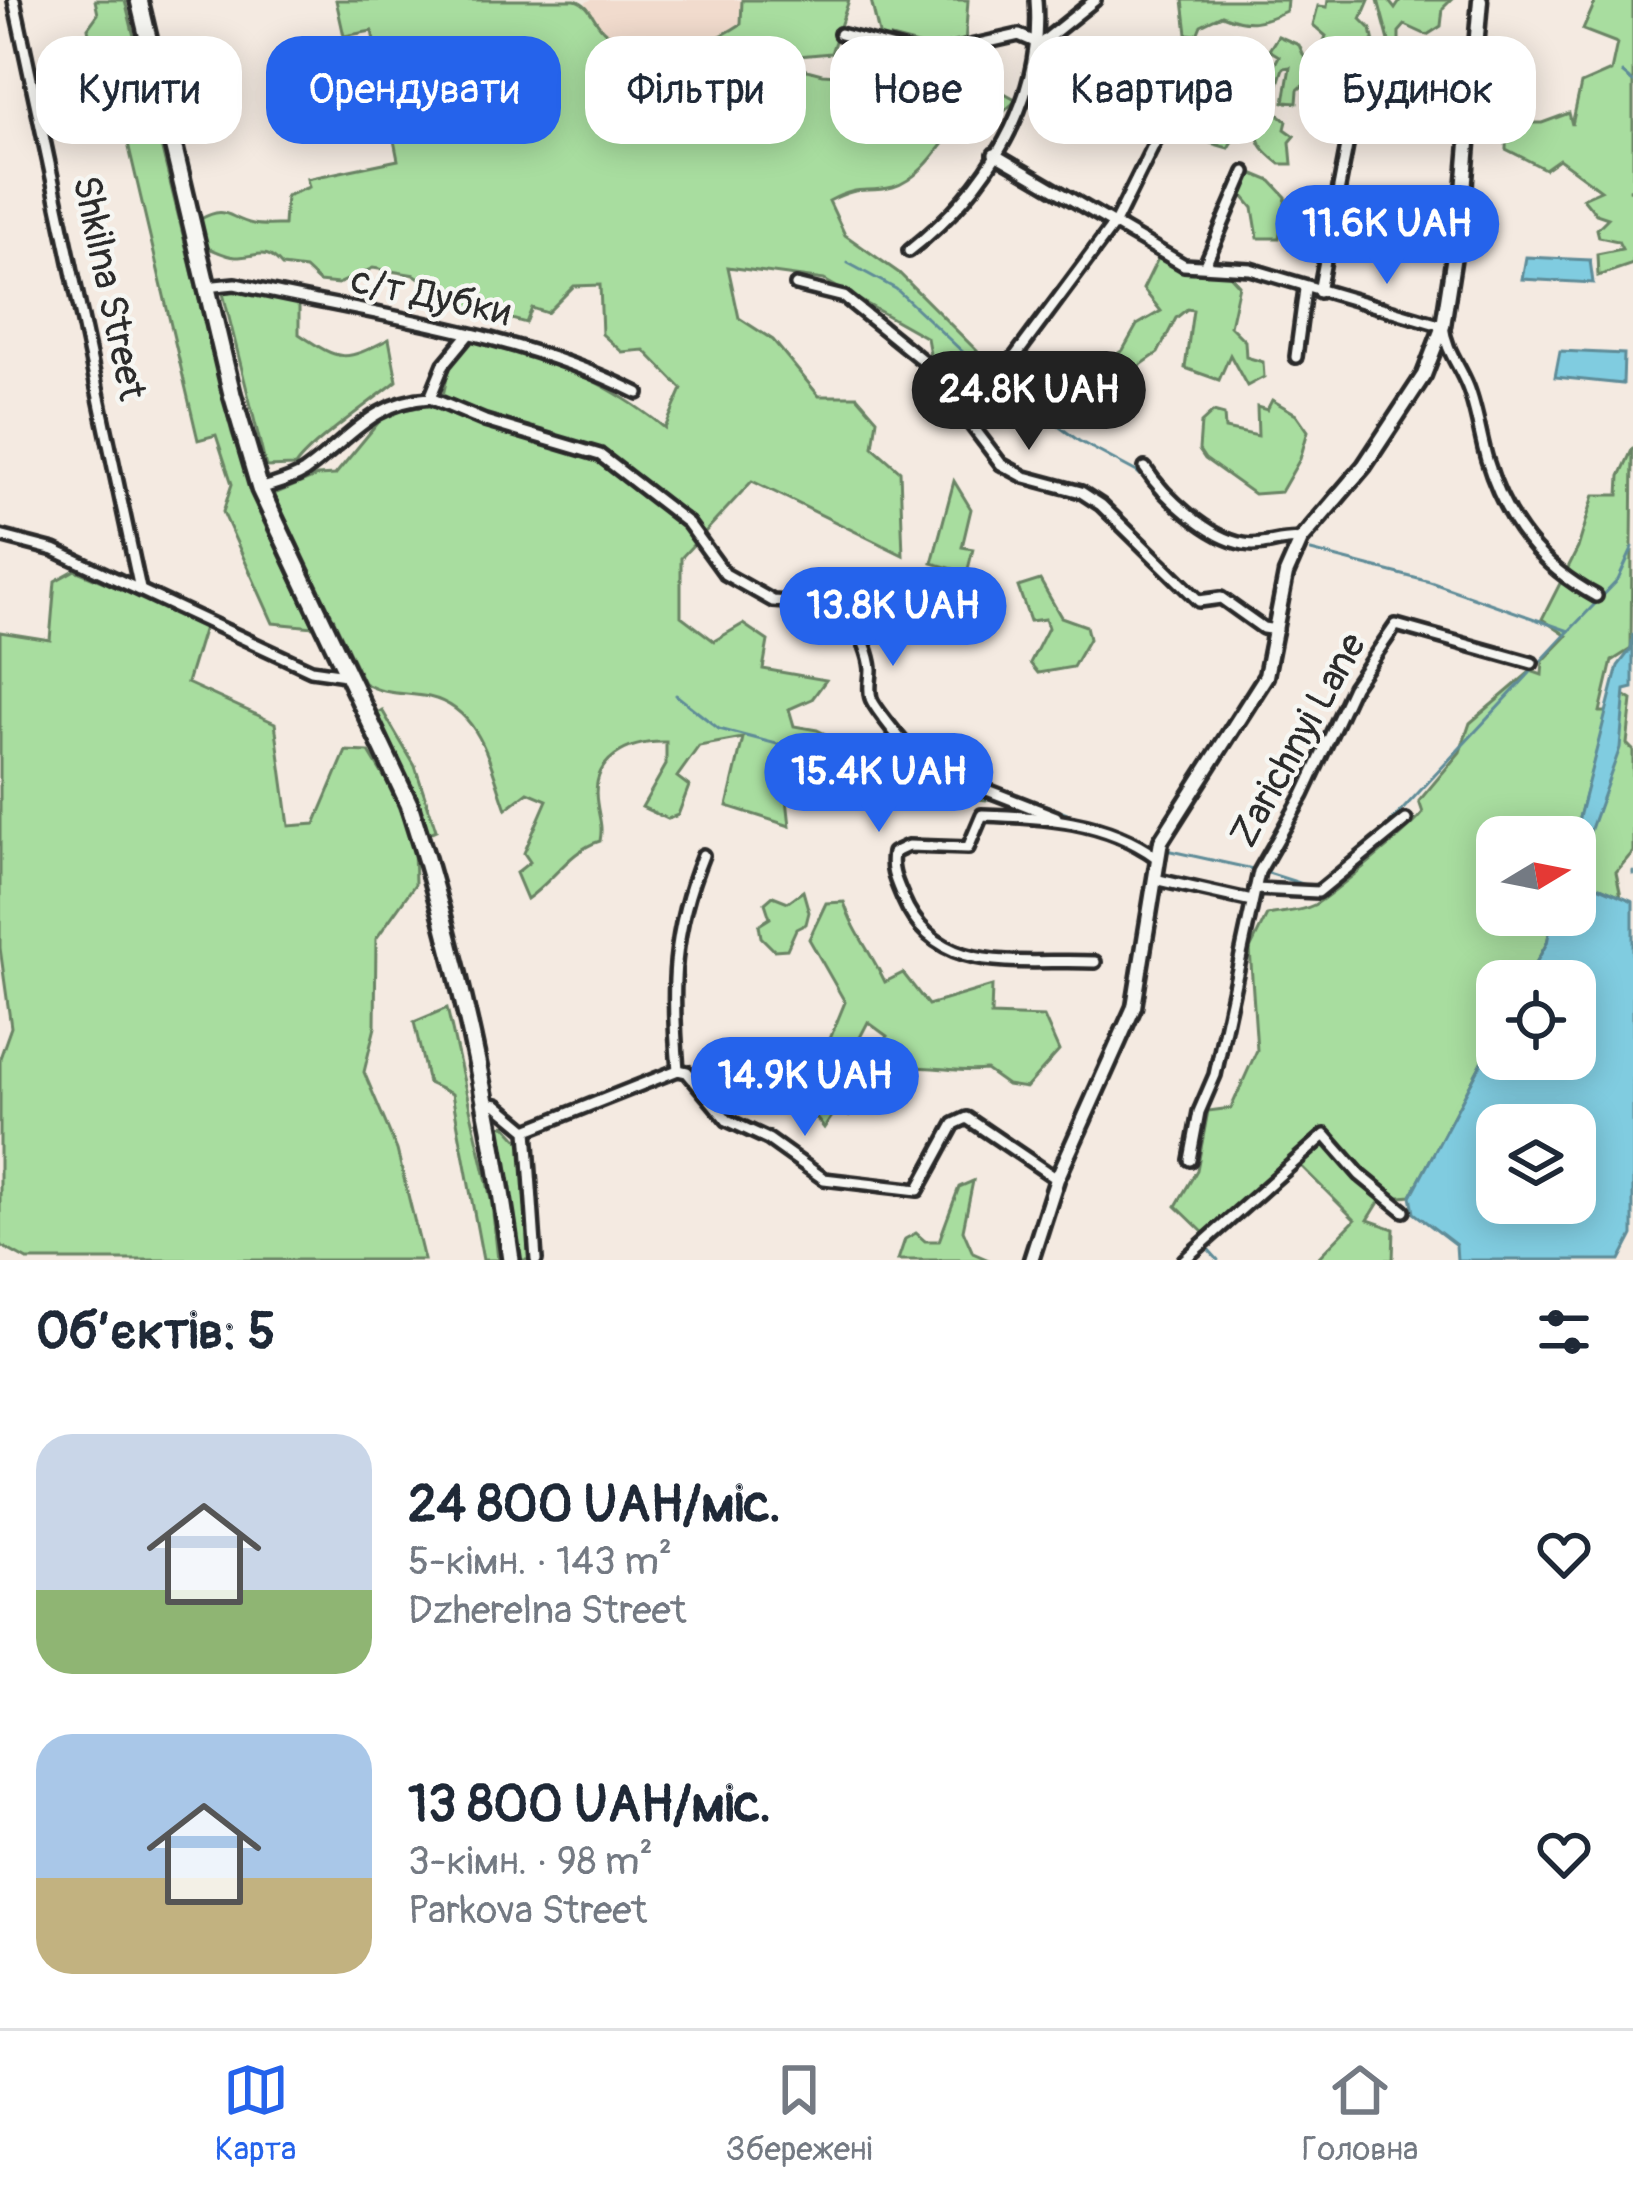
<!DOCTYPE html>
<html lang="uk">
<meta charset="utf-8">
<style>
:root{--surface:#fff;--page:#f2f2f3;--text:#1f2937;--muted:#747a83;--line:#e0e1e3;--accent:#2563eb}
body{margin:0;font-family:Pangolin,sans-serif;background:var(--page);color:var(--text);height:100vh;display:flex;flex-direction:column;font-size:45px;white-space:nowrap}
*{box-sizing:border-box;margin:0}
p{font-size:39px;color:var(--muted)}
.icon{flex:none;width:66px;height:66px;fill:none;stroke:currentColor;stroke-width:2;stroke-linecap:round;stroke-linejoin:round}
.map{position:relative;height:1260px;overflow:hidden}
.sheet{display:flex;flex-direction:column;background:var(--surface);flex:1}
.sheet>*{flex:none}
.top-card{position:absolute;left:36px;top:36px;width:1563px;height:108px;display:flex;gap:24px}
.needle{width:78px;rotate:80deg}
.tools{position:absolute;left:1476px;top:816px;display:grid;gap:24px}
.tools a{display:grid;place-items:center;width:120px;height:120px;border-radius:24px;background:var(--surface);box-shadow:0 6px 30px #0003;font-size:60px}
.price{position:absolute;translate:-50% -102px;padding:0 27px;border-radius:42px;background:var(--accent);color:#fff;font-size:39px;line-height:78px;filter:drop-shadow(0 3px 6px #0008)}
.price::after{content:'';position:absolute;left:50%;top:72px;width:36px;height:27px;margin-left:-18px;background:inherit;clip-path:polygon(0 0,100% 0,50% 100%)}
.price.selected{background:#222;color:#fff}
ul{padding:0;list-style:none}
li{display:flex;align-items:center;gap:36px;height:300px;padding:0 36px}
li span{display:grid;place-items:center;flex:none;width:336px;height:240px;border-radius:36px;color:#555}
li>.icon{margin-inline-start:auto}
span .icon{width:144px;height:144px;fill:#fffc;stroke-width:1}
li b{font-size:51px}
h2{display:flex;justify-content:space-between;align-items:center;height:144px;padding:0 36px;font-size:51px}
.tag{padding:0 42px;border-radius:36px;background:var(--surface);box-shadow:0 6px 30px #0003;font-size:42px;line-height:108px}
.tag.selected{background:var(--accent);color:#fff}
.tabs{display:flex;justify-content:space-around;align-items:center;height:168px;border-top:3px solid var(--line);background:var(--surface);font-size:33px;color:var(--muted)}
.tabs a{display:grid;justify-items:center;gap:6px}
.tabs .selected{color:var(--accent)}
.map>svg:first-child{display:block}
.built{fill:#f1dbcd}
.green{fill:#a8dd9f;stroke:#6a8465;stroke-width:3}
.water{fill:#80cce0;stroke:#5e8c98;stroke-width:3;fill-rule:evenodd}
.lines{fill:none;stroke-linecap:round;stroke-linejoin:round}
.stream{stroke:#5e8c98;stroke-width:3}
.minor-casing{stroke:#2b2b2b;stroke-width:18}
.tertiary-casing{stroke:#2b2b2b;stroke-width:21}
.primary-casing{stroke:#2b2b2b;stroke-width:24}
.minor{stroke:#f6f6f2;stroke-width:9}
.tertiary{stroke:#f6f6f2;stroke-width:12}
.primary{stroke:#f6f6f2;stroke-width:15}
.labels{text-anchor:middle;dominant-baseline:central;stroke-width:9;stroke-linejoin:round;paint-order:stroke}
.street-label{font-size:39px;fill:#2b2b2b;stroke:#f6f6f2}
</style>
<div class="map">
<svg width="1633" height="1260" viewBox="0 0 1633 1260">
<rect width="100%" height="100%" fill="#f4eae1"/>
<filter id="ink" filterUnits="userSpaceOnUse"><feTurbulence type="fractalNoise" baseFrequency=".00833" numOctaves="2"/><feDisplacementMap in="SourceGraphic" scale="24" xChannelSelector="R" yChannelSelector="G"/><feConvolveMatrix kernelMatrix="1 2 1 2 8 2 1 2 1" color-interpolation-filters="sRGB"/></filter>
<g filter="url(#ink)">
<path class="built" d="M 590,0 L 742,0 L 741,24 L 711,44 L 658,53 L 604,32 L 585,3 Z"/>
<g class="green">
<path d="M 95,0 L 125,0 L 232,433 L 258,510 L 314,627 L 273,623 L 223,512 L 232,484 L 216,435 L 198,440 L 114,84 L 52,89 L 51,69 L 91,48 L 88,28 L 98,14 Z"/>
<path d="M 336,0 L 575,0 C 593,5 593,24 607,33 C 652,63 700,51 741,24 L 742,0 L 849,0 L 831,53 L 765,59 L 822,74 L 869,77 L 882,47 L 871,0 L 968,0 L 965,44 L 926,47 L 891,38 L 910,82 L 935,81 L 950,63 L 1017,100 L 984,129 L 954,129 C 939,148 919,180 893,187 C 864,194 861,184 829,201 L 845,235 L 899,273 L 994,368 L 997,383 L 958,356 L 946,366 L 951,388 L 932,365 L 927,338 L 824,280 L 728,267 L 739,318 L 773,340 L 819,396 L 857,396 L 877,419 L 873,447 L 900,471 L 903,555 L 752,481 L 681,558 L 681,616 L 714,641 L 743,624 L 768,641 L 763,669 L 826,680 L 812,699 L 789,709 L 794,726 L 817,730 L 890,766 L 913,764 L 991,794 L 986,800 L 886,788 L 787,799 L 790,826 L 727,806 L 743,738 L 699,746 L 677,777 L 689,786 L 678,815 L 668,819 L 642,807 L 666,765 L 666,742 C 629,741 590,758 597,803 C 599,819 603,825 600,841 C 570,850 553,881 527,899 L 516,873 L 530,862 L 524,853 L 547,800 L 528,792 L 506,809 C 490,765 481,709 429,697 C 406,692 386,696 364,683 L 274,494 L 317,476 L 335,475 L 387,412 L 441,404 L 449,369 L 469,337 C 546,358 602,377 665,428 L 682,389 L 644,350 L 622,352 L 602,334 L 600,285 L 574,286 L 547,313 L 532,308 L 526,323 L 460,305 L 415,275 L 373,268 L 338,284 L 319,282 L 305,269 L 282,266 C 265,246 258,257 236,257 C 227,257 214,250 206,247 L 199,220 C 227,204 227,218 253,224 C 262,226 274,225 284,225 L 286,196 L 309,187 L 307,179 L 398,160 L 372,31 L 344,36 Z"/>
<path d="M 1183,0 L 1287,0 L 1286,11 C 1260,23 1249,26 1222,15 L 1201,25 L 1197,35 L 1187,34 Z"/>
<path d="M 1328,0 L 1369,0 L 1361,19 L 1371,29 L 1381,76 L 1370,72 L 1369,61 L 1359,59 L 1354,64 L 1334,57 L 1298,90 L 1297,103 L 1284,102 L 1290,67 L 1283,68 L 1276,90 L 1254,78 L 1256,71 L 1271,72 L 1279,56 L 1269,50 L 1278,36 L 1299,45 L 1306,61 L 1315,62 L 1326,36 L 1313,25 L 1318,6 L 1327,7 Z"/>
<path d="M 1378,0 L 1388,0 L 1395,9 L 1401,0 L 1451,0 L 1443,8 L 1441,26 L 1427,35 L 1405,25 L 1399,32 L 1399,53 L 1392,52 Z"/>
<path d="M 1596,0 L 1633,0 L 1633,189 L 1629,190 L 1633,191 L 1633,264 L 1598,276 L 1597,254 L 1622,249 L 1618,241 L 1599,237 L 1597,229 L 1608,218 L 1596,214 L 1583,198 L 1601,190 L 1559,159 L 1545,169 L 1506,149 L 1507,123 L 1542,123 L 1569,113 L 1572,125 L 1581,84 L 1611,71 L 1617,43 L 1583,30 Z"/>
<path d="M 1211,54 L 1216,71 L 1237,79 L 1257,111 L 1276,112 L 1287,121 L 1285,129 L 1295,136 L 1290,142 L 1292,164 L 1280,164 C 1269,155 1253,143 1259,128 L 1244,121 L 1228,148 L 1204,141 L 1204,134 L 1215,130 L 1210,125 L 1199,127 L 1193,121 L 1198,110 L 1181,101 L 1184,95 L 1202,99 Z"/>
<path d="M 1254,174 L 1271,181 L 1286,197 L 1279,238 L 1258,238 L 1253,208 L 1238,190 Z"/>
<path d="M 1159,256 L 1183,269 L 1228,273 L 1239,285 L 1230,326 L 1245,341 L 1246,357 L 1263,362 L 1264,377 L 1247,386 L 1230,355 L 1219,380 L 1185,368 L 1193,310 L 1187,309 L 1176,318 L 1158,353 L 1095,397 L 1082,378 L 1123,350 L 1137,325 L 1161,311 L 1143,289 Z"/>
<path d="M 233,288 L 299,303 L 299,334 C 341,362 344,362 389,339 L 397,381 C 371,402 312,442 295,466 L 266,467 L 223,293 Z"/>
<path d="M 1272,400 L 1296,414 L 1308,431 L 1300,459 L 1281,492 L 1254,494 L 1205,459 L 1199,450 L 1201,423 L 1213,412 L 1224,415 L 1225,429 L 1258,436 L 1257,407 L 1267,410 Z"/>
<path d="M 1633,448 L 1631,649 L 1612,661 L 1600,712 L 1607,712 L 1574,837 L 1497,837 L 1497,915 L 1553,915 L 1547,943 L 1526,981 L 1497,981 L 1497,1034 L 1411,1196 L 1381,1199 L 1368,1220 L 1394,1229 L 1393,1260 L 1316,1260 L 1355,1220 L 1292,1157 L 1206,1235 L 1176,1206 L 1197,1170 L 1208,1111 L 1231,1108 L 1257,1050 L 1250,949 L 1267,915 C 1282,912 1300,912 1314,905 C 1328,897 1416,825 1423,813 L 1419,801 L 1460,752 L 1470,723 L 1531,671 L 1542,675 L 1543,661 L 1567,636 L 1542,619 L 1578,548 L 1594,495 L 1619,495 L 1620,476 Z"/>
<path d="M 954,481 L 971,509 L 962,547 L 973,549 L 967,573 L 932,563 Z"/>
<path d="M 75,570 L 205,624 L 187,683 L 275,723 L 289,826 L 315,824 L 346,751 L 369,752 L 392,790 L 414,848 L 415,884 L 376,939 L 375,1027 L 364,1072 L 397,1150 L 424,1260 L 27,1260 L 0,1245 L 0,1058 L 11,1027 L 0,948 L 0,632 L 50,640 L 55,581 Z"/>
<path d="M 1040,580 L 1061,617 L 1086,626 L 1089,639 L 1073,667 L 1038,673 L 1030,663 L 1048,628 L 1045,619 L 1030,621 L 1018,587 Z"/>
<path d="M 1624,695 L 1632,700 L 1627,744 L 1633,750 L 1633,852 L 1616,872 L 1621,896 L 1593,884 L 1582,853 Z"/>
<path d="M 382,710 L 415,766 L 436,830 L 427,834 L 404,772 L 374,715 Z"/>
<path d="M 803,891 L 809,912 L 806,924 L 796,929 L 787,949 L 774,950 L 761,937 L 759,925 L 770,918 L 765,903 L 773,896 L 788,902 Z"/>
<path d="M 844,902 C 853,931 872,954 885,982 L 903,973 L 928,1005 L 992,986 L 991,1015 L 1044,1017 L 1059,1051 L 1026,1088 L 1007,1085 L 986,1070 C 948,1074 931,1061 892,1072 L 877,1057 L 887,1036 L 868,1022 L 843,1070 L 859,1081 L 845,1092 L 854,1101 L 849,1116 L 837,1109 L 824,1128 L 797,1094 L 819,1066 L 845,1002 L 809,939 L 826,903 Z"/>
<path d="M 447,1008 L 492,1204 L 498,1260 L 483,1260 L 452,1094 L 428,1083 L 414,1022 Z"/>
<path d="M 505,1125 L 525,1147 L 531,1260 L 516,1260 L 498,1126 Z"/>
<path d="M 973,1181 L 963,1230 L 973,1253 L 989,1260 L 898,1260 L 905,1239 L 916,1233 L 925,1241 L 939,1241 L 959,1187 Z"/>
</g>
<g class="water">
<path d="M 1526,257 L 1590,260 L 1593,283 L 1522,279 Z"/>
<path d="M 1560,351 L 1624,354 L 1623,384 L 1555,377 Z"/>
<path d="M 1633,634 L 1633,688 L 1625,690 L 1620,748 L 1582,854 L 1593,884 L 1633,901 L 1633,1235 L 1620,1260 L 1457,1260 L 1456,1245 L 1414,1213 L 1411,1196 L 1497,1034 L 1497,1059 L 1575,1059 L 1575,981 L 1526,981 L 1547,943 L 1553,915 L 1575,915 L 1574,837 L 1618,666 L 1631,649 ZM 1497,1125 L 1575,1125 L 1575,1203 L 1497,1203 Z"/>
</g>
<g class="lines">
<g class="stream">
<path d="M 1622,73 L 1633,82"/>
<path d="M 848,263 L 896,289 L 984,372 L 1079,441 L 1137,472 L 1162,496"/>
<path d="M 1311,551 L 1430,582 L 1569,631 L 1618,580 L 1633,547"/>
<path d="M 676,695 L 719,729 L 1012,805"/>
<path d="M 1046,805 L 1083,821"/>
<path d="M 1131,838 L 1152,846"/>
<path d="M 1166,850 L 1253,869"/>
<path d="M 1633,871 L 1633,874"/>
<path d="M 1265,872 L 1309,886 L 1320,883 L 1379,835 L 1569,631"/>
<path d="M 1209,1250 L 1218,1260"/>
</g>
<defs>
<g id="minor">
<path d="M 14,0 L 140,589"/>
<path d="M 840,34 L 926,56 L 1019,35 L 1040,44"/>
<path d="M 1040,44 L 1095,0"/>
<path d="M 994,154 L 1184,265 L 1250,269 L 1443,326 C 1446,351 1459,364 1468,387 C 1477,410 1480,436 1487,460 C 1506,522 1540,566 1596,596"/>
<path d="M 909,251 C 987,190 1044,101 1036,0"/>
<path d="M 1205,265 L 1245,172"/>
<path d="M 796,285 L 844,297 L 922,360 L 1001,464 L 1025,477 L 1081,492 L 1101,505 L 1199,601 L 1221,598 L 1263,628 L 1277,630"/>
<path d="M 205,287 L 235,284 C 371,315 512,330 638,393"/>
<path d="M 1319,292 L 1352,120 L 1368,78"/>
<path d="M 1296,357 L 1305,289"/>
<path d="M 1005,370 L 1116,221 L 1191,69"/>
<path d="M 430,398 L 485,421 L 600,455 L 688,523 L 725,574 L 773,601 L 817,604 L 850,615 C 859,633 869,649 871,669 C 871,678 868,689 871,698 C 873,707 916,759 923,765 L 1056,817"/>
<path d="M 1145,468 C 1164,497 1209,538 1244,544 C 1264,548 1281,537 1301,540"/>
<path d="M 260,489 C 274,484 292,480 304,472 C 348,441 372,401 430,398 L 444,364 L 469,334"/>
<path d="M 0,536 L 54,550 L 311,670 L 346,675"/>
<path d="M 1154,879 L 1252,901"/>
<path d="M 1255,889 L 1318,892 L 1406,820"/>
<path d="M 1095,962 C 1023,958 937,979 903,898 C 896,881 890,870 893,853 L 908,846 L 968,848 L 982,815 C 1042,817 1105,820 1156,857"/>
<path d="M 678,1070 C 671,988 672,932 703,855"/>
<path d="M 486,1103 L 497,1105 L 527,1130 L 536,1260"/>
<path d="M 527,1130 L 678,1070 L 687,1072 L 727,1120 L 768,1139 L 824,1179 L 918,1190 L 954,1124 L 967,1118 L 1057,1179"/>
<path d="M 1190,1160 L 1199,1112 L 1215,1075 L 1259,872 L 1303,795 L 1353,687 L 1396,625 L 1532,663"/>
<path d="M 1184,1260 L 1325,1135 L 1360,1175 L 1404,1211"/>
</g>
<path id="tertiary" d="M 1031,1260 L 1057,1179 L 1134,1007 L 1161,841 L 1266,676 L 1286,574 L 1301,540 L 1364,466 L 1424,375 L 1443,326 L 1464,191 L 1480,0"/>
<path id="primary" d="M 139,0 L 232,394 L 260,489 L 409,804 C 457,951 490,1107 511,1260"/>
</defs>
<use href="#minor" class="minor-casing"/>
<use href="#tertiary" class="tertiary-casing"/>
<use href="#primary" class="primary-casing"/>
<use href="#minor" class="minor"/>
<use href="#tertiary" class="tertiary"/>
<use href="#primary" class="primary"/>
</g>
</g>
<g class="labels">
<g class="street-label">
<text transform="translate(109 288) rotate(78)">Shkilna Street</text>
<text transform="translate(431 296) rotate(12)">с/т Дубки</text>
<text transform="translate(1298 740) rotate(-61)">Zarichnyi Lane</text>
</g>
</g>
</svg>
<div class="tools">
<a><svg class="needle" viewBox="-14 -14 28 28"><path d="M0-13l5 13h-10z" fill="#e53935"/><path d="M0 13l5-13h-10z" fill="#747a83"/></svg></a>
<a><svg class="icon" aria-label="locate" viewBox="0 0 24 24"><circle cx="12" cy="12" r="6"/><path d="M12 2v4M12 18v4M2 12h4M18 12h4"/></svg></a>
<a><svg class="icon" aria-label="layers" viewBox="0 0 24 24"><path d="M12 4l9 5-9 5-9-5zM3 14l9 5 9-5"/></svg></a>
</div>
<b class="price" style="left:1387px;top:287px">11.6K UAH</b>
<b class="price selected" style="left:1029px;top:453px">24.8K UAH</b>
<b class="price" style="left:893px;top:669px">13.8K UAH</b>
<b class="price" style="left:879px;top:835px">15.4K UAH</b>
<b class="price" style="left:805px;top:1139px">14.9K UAH</b>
<div class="top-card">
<a class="tag">Купити</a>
<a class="tag selected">Орендувати</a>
<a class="tag">Фільтри</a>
<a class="tag">Нове</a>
<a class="tag">Квартира</a>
<a class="tag">Будинок</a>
</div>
</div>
<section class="sheet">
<h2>Об’єктів: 5<svg class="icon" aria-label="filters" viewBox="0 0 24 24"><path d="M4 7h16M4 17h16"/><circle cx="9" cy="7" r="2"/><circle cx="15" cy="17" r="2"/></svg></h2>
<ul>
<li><span style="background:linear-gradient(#c9d6e8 65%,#8fb573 0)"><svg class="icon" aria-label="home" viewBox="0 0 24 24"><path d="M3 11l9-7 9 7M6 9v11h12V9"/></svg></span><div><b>24 800 UAH/міс.</b><p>5-кімн. · 143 m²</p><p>Dzherelna Street</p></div><svg class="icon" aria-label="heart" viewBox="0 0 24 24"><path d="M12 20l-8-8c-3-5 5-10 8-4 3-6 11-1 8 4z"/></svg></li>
<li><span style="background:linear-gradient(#a9c7e8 60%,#c2b280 0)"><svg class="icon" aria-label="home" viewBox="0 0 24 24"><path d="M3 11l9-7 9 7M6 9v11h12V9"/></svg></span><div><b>13 800 UAH/міс.</b><p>3-кімн. · 98 m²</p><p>Parkova Street</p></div><svg class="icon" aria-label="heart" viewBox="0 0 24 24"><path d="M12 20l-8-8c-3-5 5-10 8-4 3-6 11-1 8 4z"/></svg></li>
</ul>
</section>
<nav class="tabs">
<a class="selected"><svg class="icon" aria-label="map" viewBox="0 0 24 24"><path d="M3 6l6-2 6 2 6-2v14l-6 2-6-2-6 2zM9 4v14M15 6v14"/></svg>Карта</a>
<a><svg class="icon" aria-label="saved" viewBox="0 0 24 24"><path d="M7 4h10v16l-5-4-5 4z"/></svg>Збережені</a>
<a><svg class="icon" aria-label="home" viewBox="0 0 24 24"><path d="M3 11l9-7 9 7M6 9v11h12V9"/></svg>Головна</a>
</nav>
